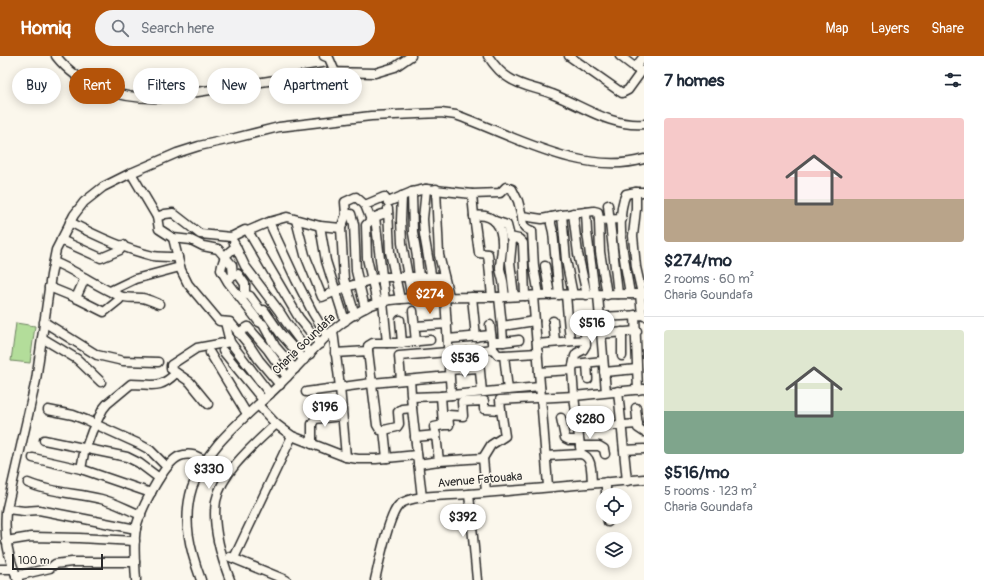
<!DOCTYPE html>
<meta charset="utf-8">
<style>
:root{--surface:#fff;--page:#f2f2f3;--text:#1f2937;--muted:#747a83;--line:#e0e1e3;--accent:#b45309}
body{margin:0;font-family:Pangolin,sans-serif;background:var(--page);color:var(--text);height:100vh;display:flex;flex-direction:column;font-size:15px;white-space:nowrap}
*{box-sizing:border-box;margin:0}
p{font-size:13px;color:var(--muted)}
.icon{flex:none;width:22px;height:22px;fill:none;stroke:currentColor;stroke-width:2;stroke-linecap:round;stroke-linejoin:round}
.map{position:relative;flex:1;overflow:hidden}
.side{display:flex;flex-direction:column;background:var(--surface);width:340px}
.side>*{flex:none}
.guide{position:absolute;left:12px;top:12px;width:380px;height:36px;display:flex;gap:8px}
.tools{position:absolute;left:596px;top:432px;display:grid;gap:8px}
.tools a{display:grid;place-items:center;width:36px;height:36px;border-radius:50%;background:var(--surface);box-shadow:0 2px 10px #0003;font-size:20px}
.scale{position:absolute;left:12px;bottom:10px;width:91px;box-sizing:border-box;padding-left:4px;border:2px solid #2b2b2b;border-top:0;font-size:11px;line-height:14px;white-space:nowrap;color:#2b2b2b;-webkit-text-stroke:3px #fbf7ec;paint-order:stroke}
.price{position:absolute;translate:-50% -34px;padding:0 9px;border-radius:14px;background:#fff;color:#222;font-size:13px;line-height:26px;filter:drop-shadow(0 1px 2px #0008)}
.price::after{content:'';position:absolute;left:50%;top:24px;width:12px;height:9px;margin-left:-6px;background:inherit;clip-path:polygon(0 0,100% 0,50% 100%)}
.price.current{background:var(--accent);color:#fff}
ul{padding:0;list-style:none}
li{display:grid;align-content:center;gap:8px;height:212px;padding:0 20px}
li+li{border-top:1px solid var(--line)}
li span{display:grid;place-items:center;height:124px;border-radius:4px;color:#555}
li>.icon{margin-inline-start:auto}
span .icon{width:72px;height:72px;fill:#fffc;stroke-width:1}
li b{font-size:17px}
h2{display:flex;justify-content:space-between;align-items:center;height:48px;padding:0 20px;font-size:17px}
.pill{padding:0 14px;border-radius:18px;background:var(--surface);box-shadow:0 2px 10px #0003;font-size:14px;line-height:36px}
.pill.current{background:var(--accent);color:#fff}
header{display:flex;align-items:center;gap:24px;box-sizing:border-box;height:56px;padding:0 20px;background:var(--accent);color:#fff}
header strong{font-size:19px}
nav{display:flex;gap:22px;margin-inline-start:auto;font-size:14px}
.search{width:280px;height:36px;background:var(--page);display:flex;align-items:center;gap:10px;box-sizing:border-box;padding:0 14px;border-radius:22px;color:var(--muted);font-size:15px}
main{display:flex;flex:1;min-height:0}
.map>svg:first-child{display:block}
.park{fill:#b3dd9a;stroke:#6f8462}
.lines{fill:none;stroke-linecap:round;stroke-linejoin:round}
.minor-casing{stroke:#2b2b2b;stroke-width:11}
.minor{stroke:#fbf7ec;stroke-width:8}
.labels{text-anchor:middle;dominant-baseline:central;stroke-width:3;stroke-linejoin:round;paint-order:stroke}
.street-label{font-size:12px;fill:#2b2b2b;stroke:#fbf7ec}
</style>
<header>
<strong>Homiq</strong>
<div class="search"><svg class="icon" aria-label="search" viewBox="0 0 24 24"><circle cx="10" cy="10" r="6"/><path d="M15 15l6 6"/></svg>Search here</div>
<nav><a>Map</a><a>Layers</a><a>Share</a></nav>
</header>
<main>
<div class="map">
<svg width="644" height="524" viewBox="0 0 644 524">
<rect width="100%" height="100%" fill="#fbf7ec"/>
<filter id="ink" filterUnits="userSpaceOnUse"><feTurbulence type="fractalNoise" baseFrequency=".025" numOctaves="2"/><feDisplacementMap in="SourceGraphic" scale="8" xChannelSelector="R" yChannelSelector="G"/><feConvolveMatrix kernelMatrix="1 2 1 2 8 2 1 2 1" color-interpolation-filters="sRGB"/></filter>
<g filter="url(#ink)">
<path class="park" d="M 16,267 L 35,270 L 30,307 L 11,305 Z"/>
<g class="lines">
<defs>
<g id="minor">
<path d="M 56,0 C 81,32 121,43 159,42 L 326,16 L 375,17 L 395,11 L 411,0"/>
<path d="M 324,0 L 329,2 L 335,16"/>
<path d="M 488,0 C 494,9 500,17 509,22 C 522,31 538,32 552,38 C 583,50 610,71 644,68"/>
<path d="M 569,0 L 622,37 L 628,34 L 641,16 L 644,14"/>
<path d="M 620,0 L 641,16"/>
<path d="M 635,12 L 644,0"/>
<path d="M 131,117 L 157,161 L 165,158 L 173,157 L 200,178 L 231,181 L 245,174 L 248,175 L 269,166 L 287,161 L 320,170 L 341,172 L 346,159 L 345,146 L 356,141 L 365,149"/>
<path d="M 426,133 L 423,163 L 424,178 L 435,241"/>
<path d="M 436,133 L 439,199 L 449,240"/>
<path d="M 412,136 L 413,177 L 417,201 L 421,242"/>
<path d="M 636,136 L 636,153 L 633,180 L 636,211 L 642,238"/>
<path d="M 472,138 L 474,160 C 495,157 503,171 502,191 C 502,198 500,205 500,213 C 501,217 502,221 503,225 C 504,230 504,236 505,241"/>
<path d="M 402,140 L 401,164 L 402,187 L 412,243"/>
<path d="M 608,149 L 618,238"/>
<path d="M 388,153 L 390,196 L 400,243"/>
<path d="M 586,156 L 587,176 L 595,238"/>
<path d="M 573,157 L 578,198 L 587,239"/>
<path d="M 346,159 L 351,158 L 354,168 L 356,215 L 365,252"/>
<path d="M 562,159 L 566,204 L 573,239"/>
<path d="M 474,160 L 479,197 L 488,198 L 492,241"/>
<path d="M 522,160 C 522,168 523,172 532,175 L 534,211 L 539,239"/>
<path d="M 157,161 L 159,173 L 173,182 L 191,184 L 203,190 L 218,193 L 232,209 L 233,220"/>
<path d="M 375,161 L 385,245"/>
<path d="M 551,161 L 551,168 L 553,176 L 559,239"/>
<path d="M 296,164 L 305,199 L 322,241 L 346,231 L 382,221 L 444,221"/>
<path d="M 371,164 L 365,149 L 384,141 L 388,146 L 412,136 L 426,133 L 472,138 L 500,137 L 506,131 L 512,133 L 518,145 L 522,160 L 542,163 L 562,159 L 594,155 L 598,156 L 599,164 L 622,163"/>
<path d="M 599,164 L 600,196 L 607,239"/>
<path d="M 495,165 L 507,169 L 510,181 L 519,183 L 523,187 L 525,240"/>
<path d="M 70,166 C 96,180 125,193 153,200 C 161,201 169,201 178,201"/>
<path d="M 269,166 L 296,224 L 313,257 L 327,280"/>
<path d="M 320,170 L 326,205 L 345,265"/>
<path d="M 341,172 L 344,223 L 355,259"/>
<path d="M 248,175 L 299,262 L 320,288"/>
<path d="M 510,181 L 512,184 L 510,206 L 514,240"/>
<path d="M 173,182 L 181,214 L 188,228 L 219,265 L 230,266 L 249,289 L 259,304 L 280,329"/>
<path d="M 61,184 L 101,202 L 120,194 L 123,189"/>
<path d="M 234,187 L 245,210 L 279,255 L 286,266 L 310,298"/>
<path d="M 236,191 C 226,197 223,203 221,214 L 228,226 L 259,266 L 263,268 L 275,290 L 295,313"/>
<path d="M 54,206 C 77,215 97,231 120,240 C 128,243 134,241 142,242 C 148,243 154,246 159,248"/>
<path d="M 545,210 L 550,239"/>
<path d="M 227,223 L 238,218 L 245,228 L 245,238 L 250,240 L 261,255 L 264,254 L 280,277 L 304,304"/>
<path d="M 49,231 L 76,242 L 104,256 L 119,244"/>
<path d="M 110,235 L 135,223 L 180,211"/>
<path d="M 630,238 C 626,211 614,163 626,138 L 636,136 L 644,136"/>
<path d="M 640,238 L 642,259"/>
<path d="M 566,239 L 570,285"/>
<path d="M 598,239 L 606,336"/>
<path d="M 533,240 L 548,430"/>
<path d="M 445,241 L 451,339"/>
<path d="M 472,241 L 476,281"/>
<path d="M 499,241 L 502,270"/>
<path d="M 76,242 L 85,222"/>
<path d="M 383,246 L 387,287"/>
<path d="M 377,247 L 367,202 L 366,169 C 372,162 379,158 388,157"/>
<path d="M 413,255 L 416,286"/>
<path d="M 635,259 L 638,334"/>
<path d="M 600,261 L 642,259 L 644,260"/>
<path d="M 400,264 L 402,287"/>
<path d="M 584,264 L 586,289 L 583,294 L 577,297 L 575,300 L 572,314 L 574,340 L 581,398 C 593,401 591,416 592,427"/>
<path d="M 553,265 L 555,286"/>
<path d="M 44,266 L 97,299 L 123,305 L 158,306"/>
<path d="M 225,266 L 230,286 L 270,338"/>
<path d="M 490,269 L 493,293 L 498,299 L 504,299 L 508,334"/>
<path d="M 415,270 L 447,268"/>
<path d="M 333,275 L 340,331 L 346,401"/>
<path d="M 585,276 L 601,275"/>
<path d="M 622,276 L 622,300"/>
<path d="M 238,277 L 248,271 L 268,294 L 287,321"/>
<path d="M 601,278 L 637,275"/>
<path d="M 42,282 L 77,303 L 101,326"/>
<path d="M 448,283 L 491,279"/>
<path d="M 492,286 L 503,286 L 502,270 L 535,265"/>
<path d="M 503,286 L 519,284"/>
<path d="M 537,288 L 586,284"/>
<path d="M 223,295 L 263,344"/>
<path d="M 368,295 L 368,290 L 373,287 L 397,287 L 430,284"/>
<path d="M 478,295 L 482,336"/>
<path d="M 467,296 L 493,293"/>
<path d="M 210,297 L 247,358"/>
<path d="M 335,297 L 368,295 L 377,369 L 380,374 L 384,374 L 387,402"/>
<path d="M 504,299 L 538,297"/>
<path d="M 587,307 L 588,323"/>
<path d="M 574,308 L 603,305"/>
<path d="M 449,314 L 479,312"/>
<path d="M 539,316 L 572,314"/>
<path d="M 604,316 L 637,313"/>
<path d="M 401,324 L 399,300 L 448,296"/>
<path d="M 410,324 L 412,352 L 422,442"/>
<path d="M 618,335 L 627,425"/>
<path d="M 306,336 L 372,327 L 449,320"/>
<path d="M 412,341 L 441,340 L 540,331"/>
<path d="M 208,348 L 190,326 L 171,313 L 171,309 L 197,292 L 230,286"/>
<path d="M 258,349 L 276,368 L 292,380 L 346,401 L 358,403 L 376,403 L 417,399"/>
<path d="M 636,352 L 638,372 L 644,376"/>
<path d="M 48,354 L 73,359 L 86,364 L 139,388 L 150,394 L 167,411"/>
<path d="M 576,360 L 600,357"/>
<path d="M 561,362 L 565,382 L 569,384 L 579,384"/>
<path d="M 443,369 L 449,369 L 448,359 L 463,360 L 462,346 L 484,345 L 484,353 L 501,354 L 500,344 L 574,340 L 644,333"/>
<path d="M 578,372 L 638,368"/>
<path d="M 384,374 L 397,371 L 399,368 L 398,356 L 402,353 L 412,352"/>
<path d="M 436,379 L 434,371 L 443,369 L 441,340"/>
<path d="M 415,381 L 436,379 L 439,405 L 418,408"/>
<path d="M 44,384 L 127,401 L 139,407 L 159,422"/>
<path d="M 312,388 L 312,368 L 315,363 L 342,360"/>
<path d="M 580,390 L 599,390 L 604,393 L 605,398"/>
<path d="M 624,394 L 644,393"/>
<path d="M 546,400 L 581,398"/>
<path d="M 33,402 L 81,413 L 151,437"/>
<path d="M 483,402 L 491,389 L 505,380 L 501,354"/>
<path d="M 439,405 L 483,402 L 486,436"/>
<path d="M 81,413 L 84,397 L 92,375 L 103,353 L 107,348 L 131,328 C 153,328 159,334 176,317"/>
<path d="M 28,427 C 52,437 76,437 101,443 C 114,446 128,454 141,459"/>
<path d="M 469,438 L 477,524"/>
<path d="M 606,439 L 606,426"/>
<path d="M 7,453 L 24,455 L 39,454 L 136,473"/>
<path d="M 607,461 L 608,466"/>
<path d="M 6,485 L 31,481 L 79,482 L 135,485"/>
<path d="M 230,501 L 286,524"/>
<path d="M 234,502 L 292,380"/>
<path d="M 0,513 L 13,513"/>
<path d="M 16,520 L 50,512 L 55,508 L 72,506 L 135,506"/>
<path d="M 18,524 C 8,501 4,481 6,456 L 36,324 L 51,219 L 56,194 L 74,159 L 84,146 L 103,131 L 131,117 L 177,97 L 199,90 L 235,82 L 279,71 L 371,60 L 441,57 L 456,59 C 512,79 584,121 644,103"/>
<path d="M 136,524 C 135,507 133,489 136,472 C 140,455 164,406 180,400 C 190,396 197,400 206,405"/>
<path d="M 201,524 C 190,494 182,464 192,432 C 207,388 248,360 279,329 C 307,302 341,257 380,246 C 391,243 403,243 414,242 C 441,241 466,241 493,241 C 509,241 524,240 540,239 C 575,238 609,238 644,238"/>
<path d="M 230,524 C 221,500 212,471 216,445 C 222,415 255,388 276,368"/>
<path d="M 375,524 C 379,507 388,460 399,449 C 411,438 452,440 468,438 C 527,434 585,428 644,423"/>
</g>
</defs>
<use href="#minor" class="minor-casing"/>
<use href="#minor" class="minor"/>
</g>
</g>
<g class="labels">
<g class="street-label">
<text transform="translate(304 288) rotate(-44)">Charia Goundafa</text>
<text transform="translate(480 424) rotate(-5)">Avenue Fatouaka</text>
</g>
</g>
</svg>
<div class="tools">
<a><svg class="icon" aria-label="locate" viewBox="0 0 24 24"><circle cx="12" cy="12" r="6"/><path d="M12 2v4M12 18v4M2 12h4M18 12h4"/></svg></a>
<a><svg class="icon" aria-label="layers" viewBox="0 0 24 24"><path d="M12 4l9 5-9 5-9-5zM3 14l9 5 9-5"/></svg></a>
</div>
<div class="scale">100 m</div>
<b class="price current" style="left:430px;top:259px">$274</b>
<b class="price" style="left:592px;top:288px">$516</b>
<b class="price" style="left:465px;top:323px">$536</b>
<b class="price" style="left:325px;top:372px">$196</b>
<b class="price" style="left:590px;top:384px">$280</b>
<b class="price" style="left:209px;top:434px">$330</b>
<b class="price" style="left:463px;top:482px">$392</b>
<div class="guide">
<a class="pill">Buy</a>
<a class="pill current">Rent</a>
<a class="pill">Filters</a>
<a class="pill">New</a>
<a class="pill">Apartment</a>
</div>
</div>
<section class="side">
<h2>7 homes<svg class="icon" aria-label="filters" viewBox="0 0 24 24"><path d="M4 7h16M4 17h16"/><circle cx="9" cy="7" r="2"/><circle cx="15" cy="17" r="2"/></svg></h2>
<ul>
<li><span style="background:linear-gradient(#f6c9c9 65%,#b9a48a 0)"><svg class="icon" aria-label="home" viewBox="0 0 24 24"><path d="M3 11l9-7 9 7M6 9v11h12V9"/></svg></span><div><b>$274/mo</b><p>2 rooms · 60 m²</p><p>Charia Goundafa</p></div></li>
<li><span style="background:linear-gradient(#dfe7d0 65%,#7fa58c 0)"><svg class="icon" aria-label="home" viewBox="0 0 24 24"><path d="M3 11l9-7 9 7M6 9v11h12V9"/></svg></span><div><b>$516/mo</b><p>5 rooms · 123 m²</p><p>Charia Goundafa</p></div></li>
</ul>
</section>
</main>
